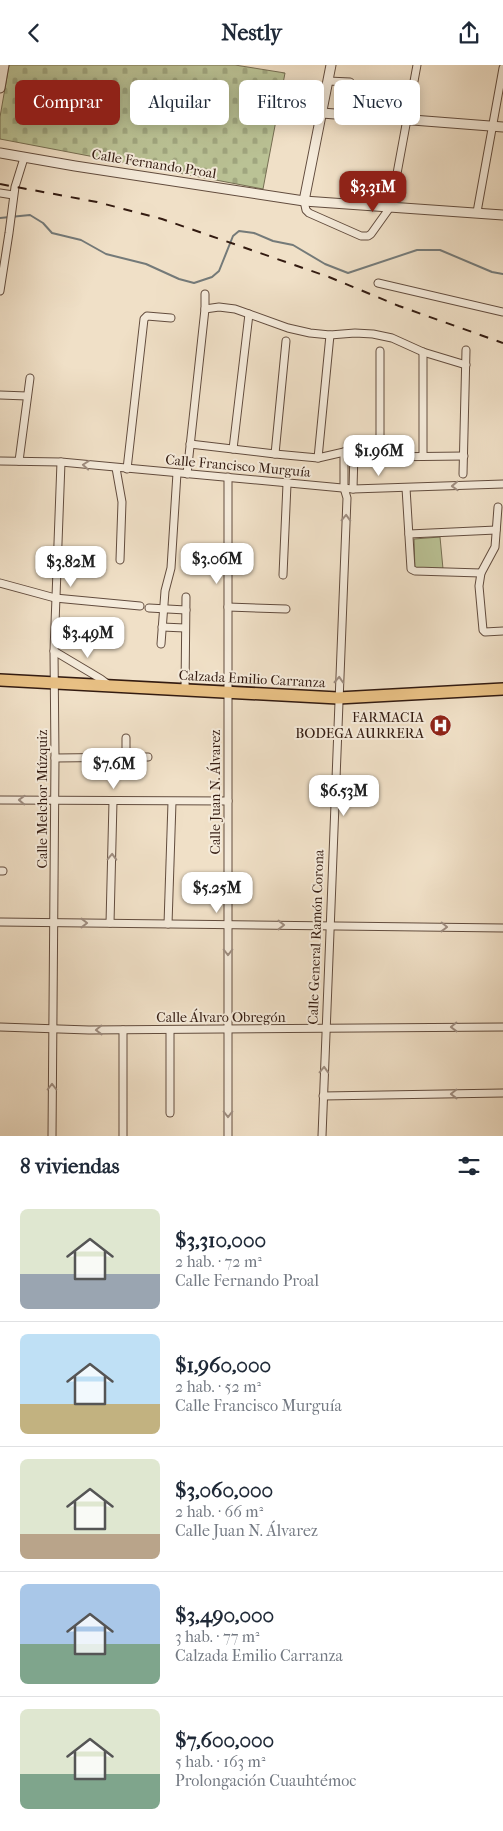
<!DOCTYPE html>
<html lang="es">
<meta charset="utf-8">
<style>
:root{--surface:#fff;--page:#f6f6f7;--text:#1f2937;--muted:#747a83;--line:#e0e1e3;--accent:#8f2418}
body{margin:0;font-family:"IM FELL French Canon",serif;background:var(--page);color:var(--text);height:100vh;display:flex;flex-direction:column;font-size:19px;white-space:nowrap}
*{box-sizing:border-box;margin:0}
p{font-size:16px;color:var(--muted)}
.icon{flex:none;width:28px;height:28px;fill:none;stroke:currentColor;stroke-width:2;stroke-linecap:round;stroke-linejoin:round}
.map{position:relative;height:1071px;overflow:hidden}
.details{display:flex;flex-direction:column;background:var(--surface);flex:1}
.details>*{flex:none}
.guide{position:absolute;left:15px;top:15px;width:474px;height:45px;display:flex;gap:10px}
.price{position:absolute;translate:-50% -42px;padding:0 11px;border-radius:10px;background:#fff;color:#222;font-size:16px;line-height:32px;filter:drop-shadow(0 1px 2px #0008)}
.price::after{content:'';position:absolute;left:50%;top:30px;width:15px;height:11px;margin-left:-8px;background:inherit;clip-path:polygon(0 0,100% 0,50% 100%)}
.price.active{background:var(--accent);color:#fff}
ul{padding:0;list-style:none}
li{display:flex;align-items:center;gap:15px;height:125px;padding:0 20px}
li+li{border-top:1px solid var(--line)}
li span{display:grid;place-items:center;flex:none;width:140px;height:100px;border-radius:8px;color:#555}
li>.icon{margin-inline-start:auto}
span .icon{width:60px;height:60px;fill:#fffc;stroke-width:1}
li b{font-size:21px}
h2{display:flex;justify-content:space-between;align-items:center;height:60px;padding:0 20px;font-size:21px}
.pill{padding:0 18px;border-radius:8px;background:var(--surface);box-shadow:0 2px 12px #0003;font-size:18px;line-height:45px}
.pill.active{background:var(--accent);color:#fff}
header{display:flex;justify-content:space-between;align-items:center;height:65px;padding:0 20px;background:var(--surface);font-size:22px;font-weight:800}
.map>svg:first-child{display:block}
.cemetery{fill:url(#cemetery-stones);stroke:#766e53}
.green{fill:#bac295;stroke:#766e53}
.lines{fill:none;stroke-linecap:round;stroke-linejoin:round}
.stream{stroke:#747a79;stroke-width:2}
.minor-casing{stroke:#624c3e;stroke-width:9}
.tertiary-casing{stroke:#624c3e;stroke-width:11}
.primary-casing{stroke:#331b11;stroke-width:14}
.minor{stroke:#f5ebdb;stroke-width:7}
.tertiary{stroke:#f5ebdb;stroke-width:9}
.primary{stroke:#e8c084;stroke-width:11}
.rail{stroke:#331b11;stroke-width:2;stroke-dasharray:9 9;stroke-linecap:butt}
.oneway{stroke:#9e8d80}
.labels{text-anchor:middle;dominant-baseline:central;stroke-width:4;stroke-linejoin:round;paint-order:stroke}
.street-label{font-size:14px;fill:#331b11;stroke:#f5ebdb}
.poi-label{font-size:14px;fill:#331b11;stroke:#f5ebdb;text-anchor:end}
</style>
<header><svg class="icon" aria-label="back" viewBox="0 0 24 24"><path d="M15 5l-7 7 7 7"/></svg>Nestly<svg class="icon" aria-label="share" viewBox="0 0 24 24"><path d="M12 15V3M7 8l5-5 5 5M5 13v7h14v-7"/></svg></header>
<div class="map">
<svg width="503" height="1071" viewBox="0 0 503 1071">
<defs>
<pattern id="cemetery-stones" width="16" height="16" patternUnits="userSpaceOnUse" patternTransform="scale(1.25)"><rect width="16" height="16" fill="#bac295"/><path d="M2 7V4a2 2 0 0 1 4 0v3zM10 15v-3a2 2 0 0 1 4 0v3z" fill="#a0a67f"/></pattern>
</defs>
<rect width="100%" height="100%" fill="#f0e0c7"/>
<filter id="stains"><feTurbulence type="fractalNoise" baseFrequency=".004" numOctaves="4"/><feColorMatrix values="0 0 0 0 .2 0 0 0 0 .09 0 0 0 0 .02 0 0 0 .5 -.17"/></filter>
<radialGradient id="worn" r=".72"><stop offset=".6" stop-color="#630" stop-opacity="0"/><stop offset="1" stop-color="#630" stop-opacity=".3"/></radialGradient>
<path class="cemetery" d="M 9,0 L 235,0 L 285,8 L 263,124 L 0,74 L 0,52 Z"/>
<path class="green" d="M 440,472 L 443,504 L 415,505 L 414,474 Z"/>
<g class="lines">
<path class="stream" d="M 0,153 L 30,150 L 43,158 L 52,168 L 81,175 L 106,189 L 146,199 L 179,214 L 194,218 L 212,212 L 219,206 L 233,171 L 239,166 L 254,168 L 273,176 L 293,180 L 325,199 L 348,208 L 417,185 L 440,185 L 492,207 L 503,209"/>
<defs>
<g id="minor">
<path d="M 328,16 L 350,17"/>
<path d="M 0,128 L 13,130"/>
<path d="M 304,136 L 306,145 L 309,148 L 361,171 L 368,171 L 371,169 L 391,141 L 417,0"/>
<path d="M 477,147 L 503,3"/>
<path d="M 378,218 L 503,247"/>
<path d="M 0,226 L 9,168 L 15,122 L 24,93"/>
<path d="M 205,244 L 219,242 L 235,244 L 288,263 L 310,268 L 330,270 L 355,268 L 373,269 L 392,273 L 423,287 L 466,300"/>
<path d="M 0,330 L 27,331"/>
<path d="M 190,379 L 275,389 L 318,393 L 344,387 L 380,392 L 464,391"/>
<path d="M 233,384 L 249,249"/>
<path d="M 275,389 L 286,276"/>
<path d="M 423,391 L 423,287"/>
<path d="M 380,392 L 380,286"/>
<path d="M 318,393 L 330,270"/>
<path d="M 0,396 L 61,397 L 353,424 L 503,419"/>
<path d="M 19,396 L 30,313"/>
<path d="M 116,403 L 122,437 L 120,495"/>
<path d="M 127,404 L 144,254 L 147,251 L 171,253"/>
<path d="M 187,409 L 205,244 L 205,229"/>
<path d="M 463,409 L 466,285"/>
<path d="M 228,412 L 228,1071"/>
<path d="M 406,423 L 411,504 L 415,506 L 481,508"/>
<path d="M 353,424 L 354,387"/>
<path d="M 498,442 L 495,482 L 481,508 L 479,521 L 483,565 L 485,567 L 503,566"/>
<path d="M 409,469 L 496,465"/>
<path d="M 283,510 L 287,419"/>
<path d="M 0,518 L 55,533 L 140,541"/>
<path d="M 228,542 L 286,544"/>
<path d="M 149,543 L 186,545"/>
<path d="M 162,562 L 185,563"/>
<path d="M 161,579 L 165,526 L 171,503 L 177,408"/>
<path d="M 54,586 L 101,614 L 109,620"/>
<path d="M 185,625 L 186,532"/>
<path d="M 126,673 L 126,693"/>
<path d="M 55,693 L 148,692"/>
<path d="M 0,735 L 228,736"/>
<path d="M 0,806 L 3,806"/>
<path d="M 0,857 L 503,863"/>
<path d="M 110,858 L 113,736"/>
<path d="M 168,859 L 172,737"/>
<path d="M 0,962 L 89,965 L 503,962"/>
<path d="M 123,965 L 123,1071"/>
<path d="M 323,1031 L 503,1028"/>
<path d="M 170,1048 L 170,965"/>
<path d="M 52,1071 L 55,693 L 54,586 L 61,397"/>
<path d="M 322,1071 L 347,433 L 344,423 L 344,387"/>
</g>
<g id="tertiary">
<path d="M 0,23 L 4,0"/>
<path d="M 322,48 L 503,62"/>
<path d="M 0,88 L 75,101 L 304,136 L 503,150"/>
<path d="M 304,136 L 331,0"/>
</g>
<path id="primary" d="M 0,615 L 338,633 L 503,624"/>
</defs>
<use href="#minor" class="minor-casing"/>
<use href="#tertiary" class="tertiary-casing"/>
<use href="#primary" class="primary-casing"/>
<use href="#minor" class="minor"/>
<use href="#tertiary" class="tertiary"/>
<use href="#primary" class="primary"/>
<path class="rail" d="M 0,119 L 97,137 L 162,154 L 329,212 L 399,241 L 503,278"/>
</g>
<defs><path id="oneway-chevron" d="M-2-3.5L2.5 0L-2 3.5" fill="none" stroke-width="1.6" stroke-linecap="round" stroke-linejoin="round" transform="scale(1.25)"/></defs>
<g class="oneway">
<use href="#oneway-chevron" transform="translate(86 400) rotate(-175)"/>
<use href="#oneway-chevron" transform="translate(455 421) rotate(178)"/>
<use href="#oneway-chevron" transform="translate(346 453) rotate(-88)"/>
<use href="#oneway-chevron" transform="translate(339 615) rotate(-87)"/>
<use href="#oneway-chevron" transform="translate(22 735) rotate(-178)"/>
<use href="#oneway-chevron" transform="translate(112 792) rotate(-88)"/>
<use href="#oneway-chevron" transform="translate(84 858)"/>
<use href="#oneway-chevron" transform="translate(281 860)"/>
<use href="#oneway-chevron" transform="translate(444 862) rotate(1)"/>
<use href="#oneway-chevron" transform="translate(228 887) rotate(90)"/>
<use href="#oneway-chevron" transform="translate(454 962) rotate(179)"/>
<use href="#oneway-chevron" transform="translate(99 965) rotate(179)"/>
<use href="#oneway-chevron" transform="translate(324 1005) rotate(-88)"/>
<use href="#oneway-chevron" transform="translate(52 1022) rotate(-90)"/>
<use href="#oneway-chevron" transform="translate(454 1029) rotate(179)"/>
<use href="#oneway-chevron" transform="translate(228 1049) rotate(90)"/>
</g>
<defs>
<symbol id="hospital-disc" viewBox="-11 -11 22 22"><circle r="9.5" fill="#8f2418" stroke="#f5ebdb"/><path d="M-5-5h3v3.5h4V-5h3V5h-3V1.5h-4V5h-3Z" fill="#fff"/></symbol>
</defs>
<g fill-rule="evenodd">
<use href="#hospital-disc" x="428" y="648" width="25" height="25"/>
</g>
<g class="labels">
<g class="street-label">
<text transform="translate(154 99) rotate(9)">Calle Fernando Proal</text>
<text transform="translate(238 401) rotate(5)">Calle Francisco Murguía</text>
<text transform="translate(252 614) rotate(3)">Calzada Emilio Carranza</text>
<text transform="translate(215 727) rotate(-90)">Calle Juan N. Álvarez</text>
<text transform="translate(42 734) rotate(-90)">Calle Melchor Múzquiz</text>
<text transform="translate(316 872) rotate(-88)">Calle General Ramón Corona</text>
<text x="221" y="952">Calle Álvaro Obregón</text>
</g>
<g class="poi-label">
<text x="424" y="652">FARMACIA<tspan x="424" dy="16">BODEGA AURRERA</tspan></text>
</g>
</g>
<rect width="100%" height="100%" filter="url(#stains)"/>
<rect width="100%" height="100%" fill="url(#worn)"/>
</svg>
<b class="price active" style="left:373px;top:148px">$3.31M</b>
<b class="price" style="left:379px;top:412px">$1.96M</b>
<b class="price" style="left:217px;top:520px">$3.06M</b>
<b class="price" style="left:71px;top:523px">$3.82M</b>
<b class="price" style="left:88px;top:594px">$3.49M</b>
<b class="price" style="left:114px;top:725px">$7.6M</b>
<b class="price" style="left:344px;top:752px">$6.53M</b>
<b class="price" style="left:217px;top:849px">$5.25M</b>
<div class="guide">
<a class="pill active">Comprar</a>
<a class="pill">Alquilar</a>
<a class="pill">Filtros</a>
<a class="pill">Nuevo</a>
</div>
</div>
<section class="details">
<h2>8 viviendas<svg class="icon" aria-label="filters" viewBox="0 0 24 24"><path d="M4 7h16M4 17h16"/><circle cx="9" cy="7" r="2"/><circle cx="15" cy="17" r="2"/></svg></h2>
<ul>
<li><span style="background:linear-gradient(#dfe7d0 65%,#9aa5b1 0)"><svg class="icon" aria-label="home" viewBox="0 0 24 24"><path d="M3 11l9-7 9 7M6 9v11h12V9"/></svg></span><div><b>$3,310,000</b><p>2 hab. · 72 m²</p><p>Calle Fernando Proal</p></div></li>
<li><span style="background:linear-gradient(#bfe0f5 70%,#c2b280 0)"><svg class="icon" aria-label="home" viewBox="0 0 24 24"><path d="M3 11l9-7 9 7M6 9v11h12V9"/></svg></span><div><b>$1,960,000</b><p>2 hab. · 52 m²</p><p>Calle Francisco Murguía</p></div></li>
<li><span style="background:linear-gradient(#dfe7d0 75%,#b9a48a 0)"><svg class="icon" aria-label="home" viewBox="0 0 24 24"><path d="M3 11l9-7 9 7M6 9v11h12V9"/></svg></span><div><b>$3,060,000</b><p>2 hab. · 66 m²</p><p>Calle Juan N. Álvarez</p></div></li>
<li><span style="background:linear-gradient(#a9c7e8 60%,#7fa58c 0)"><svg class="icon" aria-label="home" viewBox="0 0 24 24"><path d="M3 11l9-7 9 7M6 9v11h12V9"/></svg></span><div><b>$3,490,000</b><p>3 hab. · 77 m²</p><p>Calzada Emilio Carranza</p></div></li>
<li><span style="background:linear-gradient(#dfe7d0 65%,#7fa58c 0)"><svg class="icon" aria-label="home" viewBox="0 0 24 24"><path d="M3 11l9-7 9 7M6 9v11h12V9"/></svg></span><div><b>$7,600,000</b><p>5 hab. · 163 m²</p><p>Prolongación Cuauhtémoc</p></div></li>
</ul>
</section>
